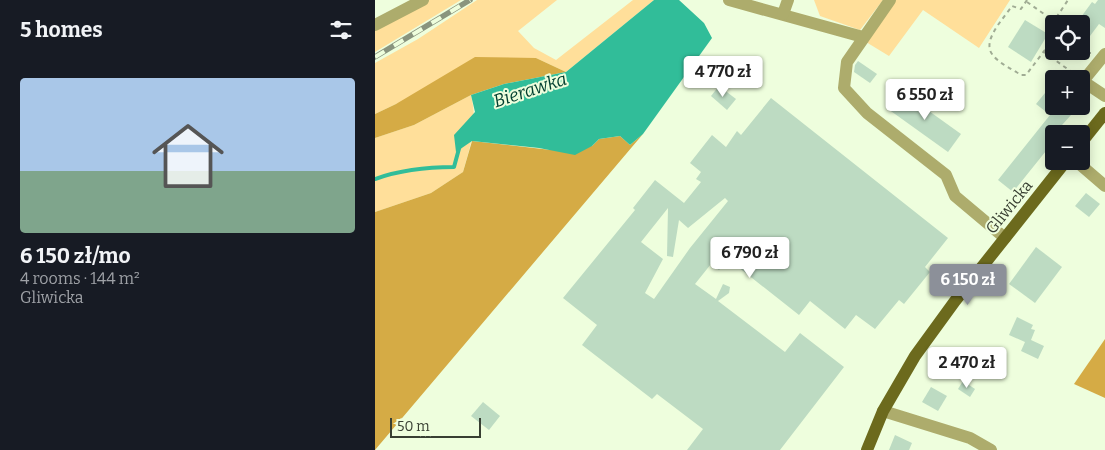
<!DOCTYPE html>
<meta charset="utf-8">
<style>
:root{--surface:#171b24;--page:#242831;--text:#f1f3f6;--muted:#9ea1a6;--accent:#8c9099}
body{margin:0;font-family:Bitter,serif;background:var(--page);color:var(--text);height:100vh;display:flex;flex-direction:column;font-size:19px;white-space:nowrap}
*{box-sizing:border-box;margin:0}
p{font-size:16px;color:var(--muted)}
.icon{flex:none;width:28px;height:28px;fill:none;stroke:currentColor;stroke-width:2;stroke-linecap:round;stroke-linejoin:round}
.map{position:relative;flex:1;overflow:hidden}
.drawer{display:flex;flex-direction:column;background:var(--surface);width:375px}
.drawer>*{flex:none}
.controls{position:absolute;left:670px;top:15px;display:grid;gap:10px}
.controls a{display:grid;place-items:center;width:45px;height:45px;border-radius:5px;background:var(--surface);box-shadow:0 2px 12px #0003;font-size:25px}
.scale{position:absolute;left:15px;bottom:12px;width:91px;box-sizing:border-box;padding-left:5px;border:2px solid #383f32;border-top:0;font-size:14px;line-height:18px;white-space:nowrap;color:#383f32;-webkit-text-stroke:4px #eefedd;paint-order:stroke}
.price{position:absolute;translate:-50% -42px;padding:0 11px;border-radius:5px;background:#fff;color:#222;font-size:16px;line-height:32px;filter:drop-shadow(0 1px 2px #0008)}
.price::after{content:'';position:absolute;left:50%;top:30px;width:15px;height:11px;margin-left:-8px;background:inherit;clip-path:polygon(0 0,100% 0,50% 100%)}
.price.on{background:var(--accent);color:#fff}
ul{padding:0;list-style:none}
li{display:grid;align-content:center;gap:10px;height:265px;padding:0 20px}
li span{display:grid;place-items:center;height:155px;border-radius:5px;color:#555}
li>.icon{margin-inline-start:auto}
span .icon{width:90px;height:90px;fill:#fffc;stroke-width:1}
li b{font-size:21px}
h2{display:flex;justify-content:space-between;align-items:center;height:60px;padding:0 20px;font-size:21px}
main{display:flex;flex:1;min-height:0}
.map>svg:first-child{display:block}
.green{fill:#ffdf9a}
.forest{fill:#d5ab45}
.water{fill:#31bd99}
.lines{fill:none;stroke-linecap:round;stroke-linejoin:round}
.stream{stroke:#31bd99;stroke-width:4}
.building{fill:#bddbc2;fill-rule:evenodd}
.path{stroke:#a0ac94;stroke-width:2;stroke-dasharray:4 4;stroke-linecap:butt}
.minor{stroke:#adac6c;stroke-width:12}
.major{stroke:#6c6a1d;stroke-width:12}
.rail-casing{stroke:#89947e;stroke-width:5.5}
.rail{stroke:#eefedd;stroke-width:4;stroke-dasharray:11;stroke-linecap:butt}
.labels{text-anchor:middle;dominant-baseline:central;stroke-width:4;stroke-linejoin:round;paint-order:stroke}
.street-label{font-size:16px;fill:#383f32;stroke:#eefedd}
.water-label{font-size:18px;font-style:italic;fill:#003e2f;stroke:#eefedd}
</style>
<main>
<section class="drawer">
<h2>5 homes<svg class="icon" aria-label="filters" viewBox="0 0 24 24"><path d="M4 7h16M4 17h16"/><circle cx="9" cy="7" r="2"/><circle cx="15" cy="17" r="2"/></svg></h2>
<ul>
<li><span style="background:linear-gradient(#a9c7e8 60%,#7fa58c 0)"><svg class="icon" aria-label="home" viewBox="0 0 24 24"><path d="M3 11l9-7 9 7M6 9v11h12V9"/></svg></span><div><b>6 150 zł/mo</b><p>4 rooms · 144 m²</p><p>Gliwicka</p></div></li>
</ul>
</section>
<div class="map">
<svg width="730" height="450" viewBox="0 0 730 450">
<rect width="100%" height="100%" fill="#eefedd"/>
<g class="green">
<path d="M 53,0 L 86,0 L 0,52 L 0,29 Z"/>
<path d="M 102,0 L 182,0 L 143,31 L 159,48 L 181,60 L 258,0 L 279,0 L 191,72 L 161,58 L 21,104 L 0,114 L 0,63 L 43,39 Z"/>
<path d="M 439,0 L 508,0 L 485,30 L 445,16 Z"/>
<path d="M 521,0 L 635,0 L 604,48 L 548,10 L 514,56 L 491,42 Z"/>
<path d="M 96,95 C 103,124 96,144 88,172 L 56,193 L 0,212 L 0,138 L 39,125 Z"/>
</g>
<g class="forest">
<path d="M 100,57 L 161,58 L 191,72 L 129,84 L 96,95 L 39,125 L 0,138 L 0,114 L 21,104 Z"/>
<path d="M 268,134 L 0,450 L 0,212 L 56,193 L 88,172 L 97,141 L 176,150 L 217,146 L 224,139 L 245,136 L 255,145 Z"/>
<path d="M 730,339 L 730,398 L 699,384 Z"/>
</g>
<path class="water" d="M 279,0 L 304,0 L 329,23 L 337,38 L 268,134 L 255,145 L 245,136 L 224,139 L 217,146 L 200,155 L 164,148 L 97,141 L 81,152 L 79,135 L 100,112 L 96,95 L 129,84 L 191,72 Z"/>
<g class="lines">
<path class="stream" d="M 0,179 C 25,170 53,167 79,167 L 85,145"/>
</g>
<g class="building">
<path d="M 723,0 L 730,0 L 730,28 L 724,24 L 706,48 L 706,24 L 701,24 L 717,2 L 720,4 Z"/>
<path d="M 650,20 L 673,34 L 656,62 L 633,47 Z"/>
<path d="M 483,61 L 502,74 L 495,83 L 479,72 L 480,65 Z"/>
<path d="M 679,82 L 679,106 L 685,106 L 696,115 L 679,134 L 679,141 L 638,192 L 623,180 L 675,115 L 661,104 Z"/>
<path d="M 344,86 L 361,99 L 352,110 L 336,96 Z"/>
<path d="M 526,91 L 586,134 L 573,152 L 513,109 Z"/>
<path d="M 396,98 L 573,238 L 550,267 L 555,272 L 529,304 L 524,300 L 500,329 L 481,315 L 470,329 L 435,301 L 424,315 L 353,259 L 344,270 L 336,264 L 320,284 L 341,299 L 348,284 L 355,287 L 354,293 L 343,301 L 410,352 L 425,333 L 469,367 L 405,450 L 312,450 L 328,429 L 282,394 L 277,399 L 207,345 L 222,325 L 188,298 L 260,210 L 258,208 L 280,180 L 309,203 L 326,182 L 321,179 L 326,172 L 315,163 L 337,135 L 351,147 L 362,131 L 366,135 ZM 350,198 L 353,201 L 315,248 L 279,299 L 270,293 L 288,259 L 266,242 L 293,208 L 292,256 L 298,257 L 304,220 L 313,228 Z"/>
<path d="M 711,193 L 725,204 L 714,217 L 700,206 Z"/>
<path d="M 661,247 L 687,267 L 660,303 L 634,284 Z"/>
<path d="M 642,317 L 658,325 L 656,329 L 660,330 L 656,340 L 669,346 L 663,359 L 646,351 L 650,342 L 634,335 Z"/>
<path d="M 588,381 L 600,389 L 595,397 L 583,389 Z"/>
<path d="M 556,387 L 572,396 L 563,411 L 547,402 Z"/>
<path d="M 108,402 L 125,416 L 114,430 L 96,416 Z"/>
<path d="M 520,435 L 537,443 L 534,450 L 514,450 Z"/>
</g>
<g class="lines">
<g class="path">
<path d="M 652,0 L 646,9 L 637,6 C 629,18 607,40 617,54 C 623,63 637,69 646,75 L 651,75 L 679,38 L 679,21 L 693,0"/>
<path d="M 652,2 L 679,21"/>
<path d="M 698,73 L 669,52 L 716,53"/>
</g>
<g class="minor">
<path d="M 354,0 L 488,37"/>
<path d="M 515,0 L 472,62 L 469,88 L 492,113 L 571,175 L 580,196 L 630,238"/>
<path d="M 408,14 L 413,0"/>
<path d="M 0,25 L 48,0"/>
<path d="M 706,80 L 730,96"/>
<path d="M 708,81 L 730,54"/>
<path d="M 701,161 L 730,186"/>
<path d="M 508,411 L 595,438 L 616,450"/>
</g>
<g class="major">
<path d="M 706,143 L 730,113"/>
<path d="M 492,450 L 508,411 L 540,356 L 580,301 L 691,161"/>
</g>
<defs>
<path id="rail" d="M 0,57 L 95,0"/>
</defs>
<use href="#rail" class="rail-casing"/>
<use href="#rail" class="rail"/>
</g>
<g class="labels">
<g class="street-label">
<text transform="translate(634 207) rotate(-51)">Gliwicka</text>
</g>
<g class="water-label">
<text transform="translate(155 90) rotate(-18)">Bierawka</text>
</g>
</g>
</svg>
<div class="controls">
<a><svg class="icon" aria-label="locate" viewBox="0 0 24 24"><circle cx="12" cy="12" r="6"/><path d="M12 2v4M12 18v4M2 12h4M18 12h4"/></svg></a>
<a>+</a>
<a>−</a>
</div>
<div class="scale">50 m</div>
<b class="price" style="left:348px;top:98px">4 770 zł</b>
<b class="price" style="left:550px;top:121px">6 550 zł</b>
<b class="price" style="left:375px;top:279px">6 790 zł</b>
<b class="price on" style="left:593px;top:306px">6 150 zł</b>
<b class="price" style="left:592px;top:389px">2 470 zł</b>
</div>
</main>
